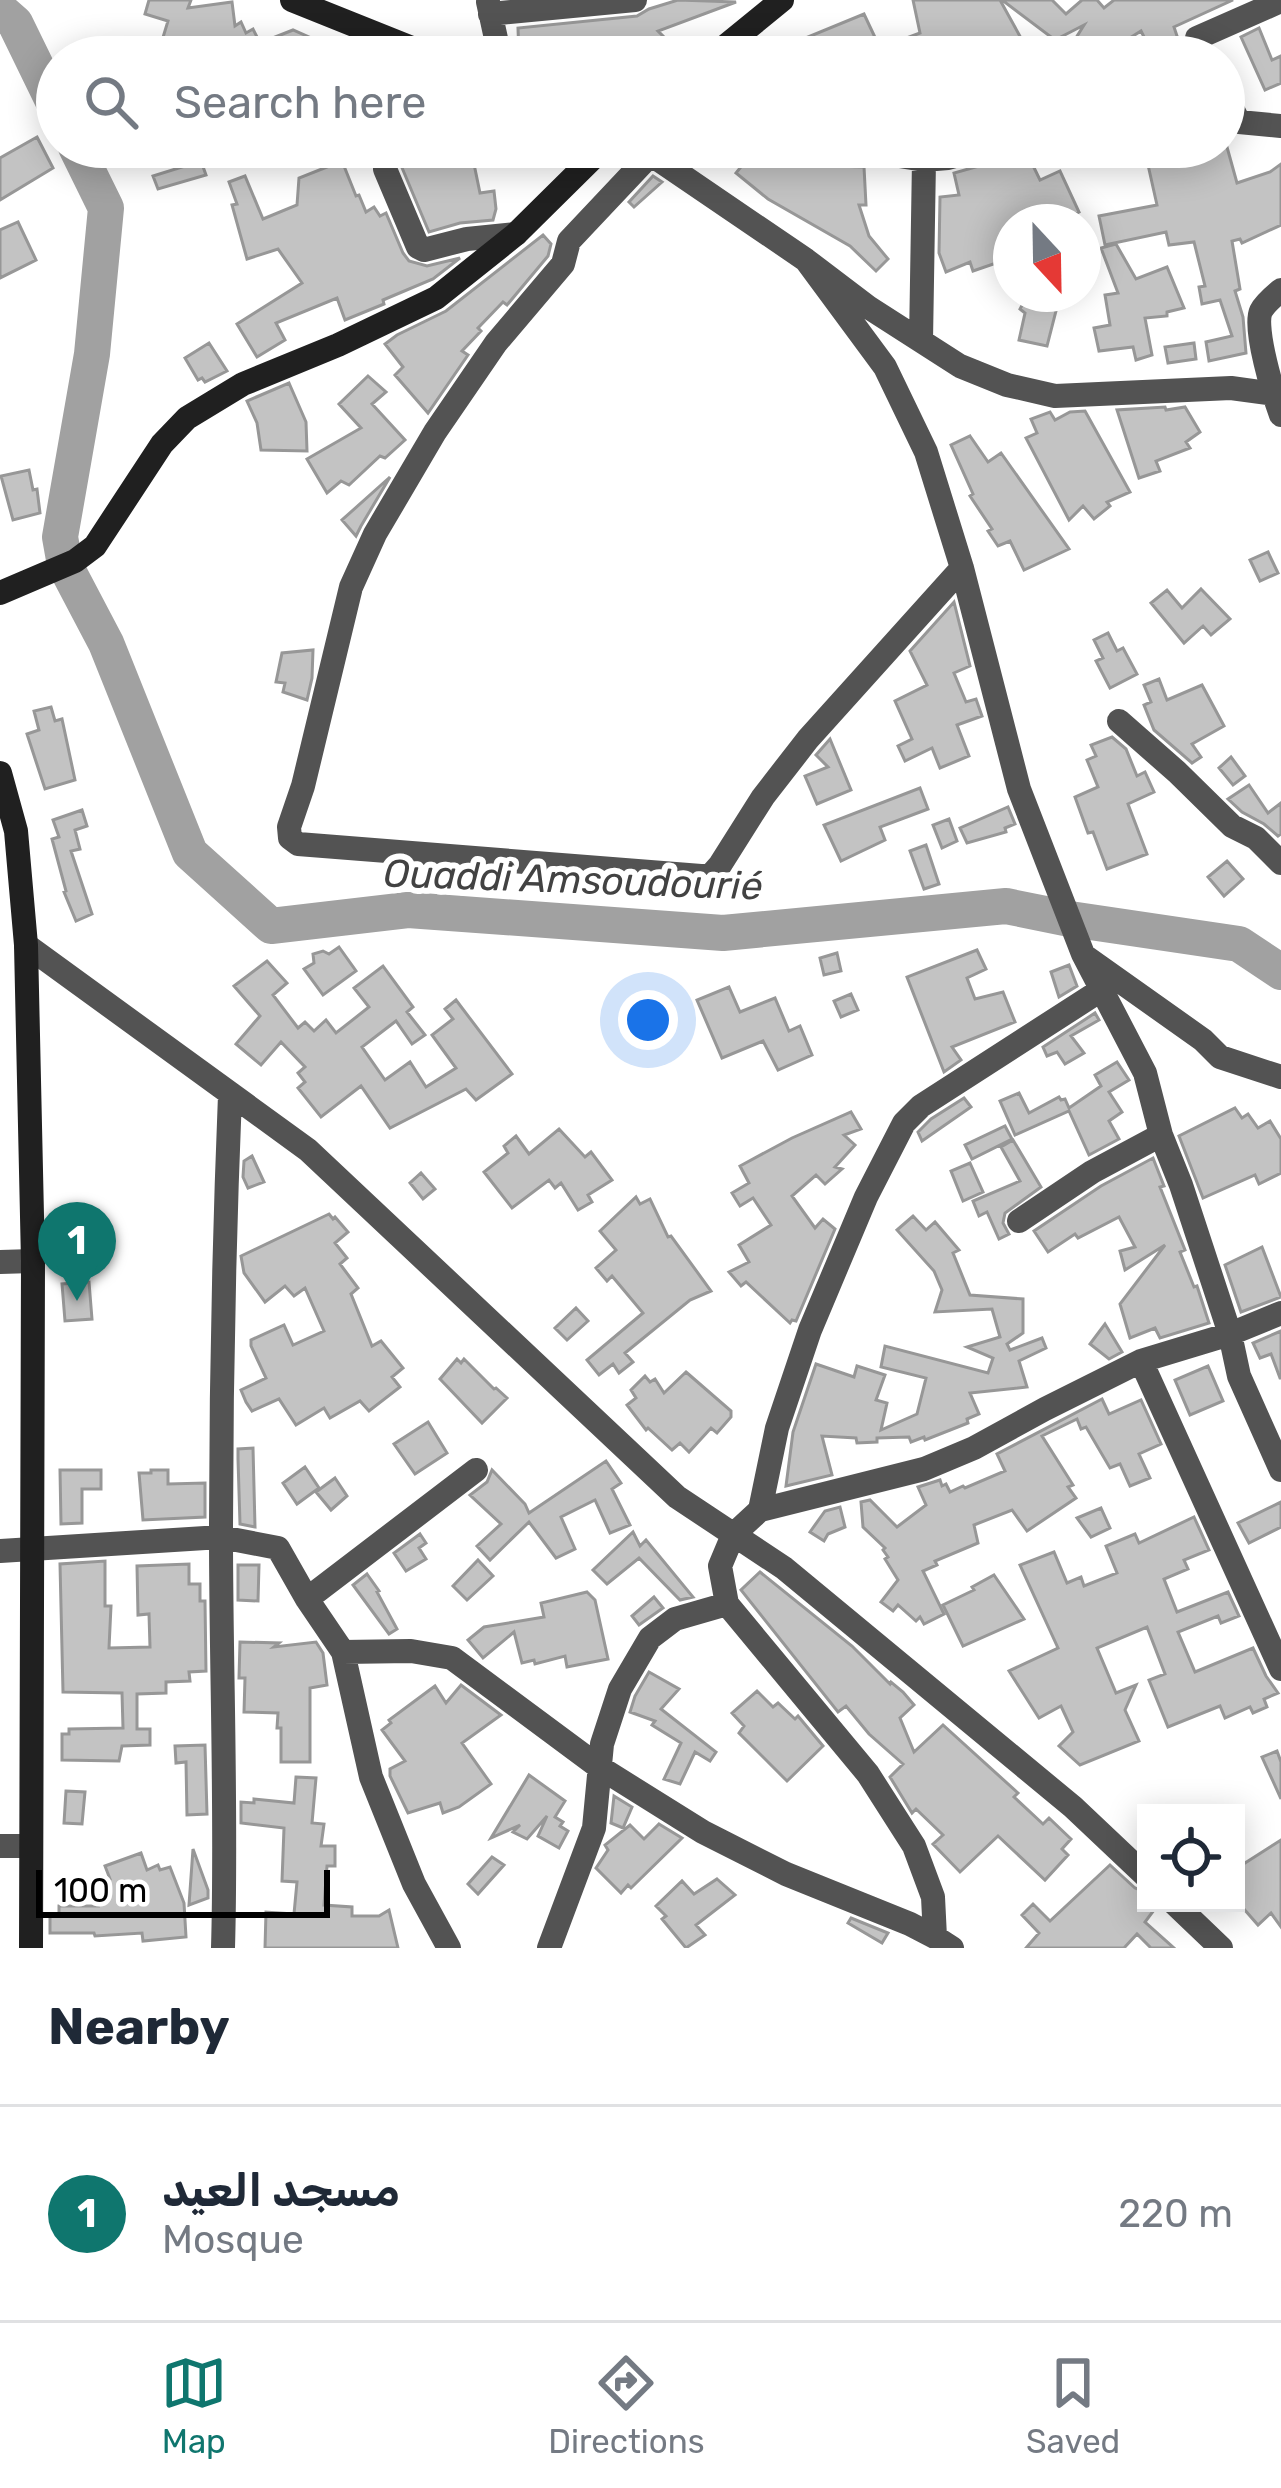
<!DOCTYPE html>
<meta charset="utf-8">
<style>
:root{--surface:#fff;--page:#f2f2f3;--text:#1f2937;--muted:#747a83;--line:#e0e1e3;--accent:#0f766e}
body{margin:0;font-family:Rubik,Cairo,sans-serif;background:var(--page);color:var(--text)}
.controls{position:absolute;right:36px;bottom:36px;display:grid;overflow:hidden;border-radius:0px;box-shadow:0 6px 30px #0003}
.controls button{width:108px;height:108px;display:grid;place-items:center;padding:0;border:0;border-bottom:3px solid var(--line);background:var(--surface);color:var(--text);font:60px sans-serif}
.compass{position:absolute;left:993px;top:204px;width:108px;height:108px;border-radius:50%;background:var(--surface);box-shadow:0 6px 30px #0003;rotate:158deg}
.scale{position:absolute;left:36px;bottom:30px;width:294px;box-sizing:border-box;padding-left:12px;border:6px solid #000;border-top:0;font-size:33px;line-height:42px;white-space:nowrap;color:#000;-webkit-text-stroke:9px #fff;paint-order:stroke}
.you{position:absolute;left:648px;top:1020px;width:42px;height:42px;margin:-30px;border:9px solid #fff;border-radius:50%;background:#1a73e8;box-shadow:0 0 0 18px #1a73e833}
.badge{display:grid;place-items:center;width:78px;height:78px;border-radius:50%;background:var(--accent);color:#fff;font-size:39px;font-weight:700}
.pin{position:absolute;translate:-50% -99px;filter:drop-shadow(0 3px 6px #0008)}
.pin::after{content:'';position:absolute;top:63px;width:42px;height:36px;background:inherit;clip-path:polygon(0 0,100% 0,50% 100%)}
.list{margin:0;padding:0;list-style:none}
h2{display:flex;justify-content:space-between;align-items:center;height:156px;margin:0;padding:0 48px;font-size:51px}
h2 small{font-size:39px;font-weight:400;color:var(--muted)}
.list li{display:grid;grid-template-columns:78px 1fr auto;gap:36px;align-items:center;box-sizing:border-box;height:216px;padding:0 48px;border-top:3px solid var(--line)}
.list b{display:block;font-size:45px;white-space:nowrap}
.list p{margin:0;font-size:39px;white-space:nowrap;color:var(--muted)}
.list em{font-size:39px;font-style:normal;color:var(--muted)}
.icon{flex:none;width:66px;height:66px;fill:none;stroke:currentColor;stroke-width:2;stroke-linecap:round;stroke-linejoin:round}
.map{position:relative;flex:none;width:1281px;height:1948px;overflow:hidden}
.search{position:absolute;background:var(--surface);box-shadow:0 6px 30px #0003;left:36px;right:36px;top:36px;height:132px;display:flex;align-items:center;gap:30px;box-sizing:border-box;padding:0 42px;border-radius:66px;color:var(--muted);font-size:45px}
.sheet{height:372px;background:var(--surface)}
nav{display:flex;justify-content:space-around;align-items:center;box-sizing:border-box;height:168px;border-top:3px solid var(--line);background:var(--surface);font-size:33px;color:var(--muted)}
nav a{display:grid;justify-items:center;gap:6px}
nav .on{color:var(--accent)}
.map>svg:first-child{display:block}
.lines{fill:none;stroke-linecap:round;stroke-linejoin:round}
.river{stroke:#a1a1a1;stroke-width:36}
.building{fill:#c3c3c3;stroke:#979797;stroke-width:3}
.street{stroke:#535353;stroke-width:24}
.secondary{stroke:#202020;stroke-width:24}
.labels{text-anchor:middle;stroke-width:12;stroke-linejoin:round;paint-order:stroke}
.water-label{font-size:39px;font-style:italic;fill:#424242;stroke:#fff}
</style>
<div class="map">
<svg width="1281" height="1948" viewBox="0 0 1281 1948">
<rect width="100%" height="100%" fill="#fff"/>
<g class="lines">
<!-- river -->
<path class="river" d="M0 10 15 23 57 109
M76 147 106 208 92 354 60 537 65 565 106 643 190 853 271 926 408 910 723 933 1006 906 1070 919 1239 944 1281 972"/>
</g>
<!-- building -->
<path class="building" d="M149 0H191L188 8 232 2 235 26 241 22 246 33 253 29 260 43 293 30 354 57H317L290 49 293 57H132L161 44 168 21 145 14Z
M678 0 736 2 658 31 676 49 668 57H519L518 28 637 16 649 9Z
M913 0H1000L1022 40 990 57H860L862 54 859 48 846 57H759L864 14 880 48 920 33Z
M1002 0H1052L1066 14 1082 0H1097L1104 8 1114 0H1233L1174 27 1183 54 1178 57H1154L1141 31 1122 43 1119 39 1096 57H1064L1084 25 1055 40Z
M1259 28 1272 60 1281 56V83L1265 90 1241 37Z
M37 137 53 168 0 200V158Z
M385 147H424L427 159 432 156 433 159 464 155 463 147H526L527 158 474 164 480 193 494 191 496 209 493 220 460 223 429 232 400 163 394 155 387 153Z
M1004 147H1024L1040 180 1060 171 1079 212 1058 222H1011V258L973 271 970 262 946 272 939 253 940 197 959 195 954 173 993 162 1000 158Z
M1144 147H1227L1237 183 1270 172 1281 164V225L1242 243 1240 239 1232 241 1240 289 1235 291 1243 317 1246 353 1209 361 1206 342 1232 336 1220 300 1202 304 1199 287 1205 286 1194 242 1169 245 1166 232 1105 245 1099 216 1157 205Z
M201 161 206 175 158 189 153 176Z
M342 161 356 196 359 195 366 212 374 207 380 216 386 213 403 253 409 261 427 266 460 258 433 279 383 300 384 304 345 320 337 298 276 323 285 340 257 357 237 324 302 283 278 249 247 259 232 205 237 204 229 182 245 176 263 219 297 205 299 178Z
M744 163 864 167 866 205H859L869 236 888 259 876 271 850 246 768 199 736 173Z
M653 176 662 182 634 207 629 202Z
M18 222 36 260 0 278V230Z
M543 235 551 244 548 256 507 305 503 302 478 328 481 331 462 351 468 355 428 413 395 375 403 367 385 344 397 335 446 311Z
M1116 244 1136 279 1167 267 1184 308 1167 312V316L1145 318 1152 355 1136 360 1133 347 1099 351 1094 328 1110 325 1105 295 1118 293 1101 248Z
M1028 294H1056L1054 302 1058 303 1047 346 1019 340 1025 313 1020 309Z
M209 343 227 371 205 382 202 378 198 380 185 358Z
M1194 343 1196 359 1168 363 1165 347Z
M368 376 386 392 372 404 405 440 385 458 380 456 349 485 341 481 327 493 307 459 361 428 339 404Z
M289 383 306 422 307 451 261 450 257 423 247 401Z
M1165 407 1166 410 1185 407 1200 432 1186 442 1190 448 1156 461 1160 471 1139 478 1117 410Z
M1085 411 1130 492 1107 502 1110 506 1094 519 1083 506 1069 520 1026 438 1037 433 1031 419 1050 412 1055 420 1070 412Z
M970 436 988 462 1001 453 1069 549 1024 570 1010 541 998 546 988 531 992 529 970 496 973 494 951 445Z
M29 470 33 490 37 489 40 513 13 520 1 476Z
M390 477 361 526 356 536 342 520Z
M1268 552 1278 573 1260 581 1250 560Z
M1201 589 1230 619 1211 635 1203 626 1184 643 1151 603 1167 590 1182 608Z
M954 602 970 666 954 673 966 702 976 699 982 716 957 725 969 756 940 768 932 748 905 761 898 746 912 739 895 701 927 685 910 651Z
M1108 633 1117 651 1123 648 1137 674 1110 688 1096 661 1103 658 1094 640Z
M313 650 312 678 307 700 283 692 285 683 276 682 282 653Z
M1159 679 1167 700 1202 685 1224 726 1192 744 1201 757 1192 763 1154 730 1144 705 1151 702 1144 685Z
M51 707 55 721 62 719 75 780 45 789 27 734 39 730 34 711Z
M1112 737 1126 749 1137 776 1145 772 1154 792 1128 804 1147 854 1107 869 1093 832 1088 833 1075 797 1098 787 1087 760 1096 756 1091 745Z
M830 739 851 790 817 804 805 776 828 767 816 755Z
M1231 757 1245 776 1233 785 1219 768Z
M1249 785 1268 813 1281 803V834L1278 836 1264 824 1242 812 1228 799Z
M920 788 928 809 880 827 885 840 841 861 824 825Z
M1008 807 1015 824 1005 828 1006 832 967 843 960 828Z
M82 810 87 826 75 830 80 849 71 851 92 914 76 921 64 892 66 891 52 839 59 837 53 820Z
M949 819 957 841 942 848 933 825Z
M926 845 939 884 924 889 910 851Z
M1227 861 1243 879 1224 896 1208 877Z
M339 947 356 971 323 995 304 969 314 963 313 954 323 951 329 954Z
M977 950 986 969 967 978 975 999 1003 992 1015 1022 952 1047 961 1060 944 1072 907 977Z
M837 953 841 971 824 975 820 958Z
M267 961 287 983 273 995 298 1028 305 1022 314 1031 326 1020 336 1033 369 1007 354 988 383 966 413 1007 407 1012 425 1035 412 1044 396 1021 362 1047 385 1080 410 1062 426 1087 456 1068 432 1035 453 1019 445 1009 456 1000 512 1074 476 1100 466 1089 390 1128 361 1086 321 1117 298 1088 305 1082 298 1073 305 1067 281 1042 261 1065 236 1044 260 1016 234 986Z
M1069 965 1077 986 1059 997 1051 972Z
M729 987 740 1012 775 998 789 1031 800 1026 812 1055 778 1070 763 1041 722 1058 697 1000Z
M851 994 858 1010 841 1017 834 1001Z
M1095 1013 1099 1020 1071 1036 1084 1053 1065 1064 1057 1052 1047 1056 1043 1047Z
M1117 1062 1129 1080 1109 1092 1122 1112 1109 1121 1119 1139 1089 1155 1069 1111 1015 1135 1000 1101 1019 1093 1029 1113 1059 1097 1061 1100 1065 1099 1069 1108 1101 1086 1095 1075Z
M964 1098 971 1107 922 1141 918 1132 931 1119Z
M1235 1108 1242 1118 1248 1114 1258 1128 1270 1121 1281 1139V1173L1259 1184 1255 1175 1203 1198 1179 1136Z
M851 1112 861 1129 844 1135 855 1145 835 1167 842 1169 825 1184 816 1175 792 1196 815 1228 823 1219 835 1229 796 1321 792 1320 790 1323 746 1282 741 1286 729 1272 749 1262 739 1245 771 1225 753 1198 740 1206 732 1193 749 1183 740 1166 792 1138Z
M1005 1126 1012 1139 972 1159 965 1145Z
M559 1129 585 1157 591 1152 612 1180 588 1195 592 1202 578 1210 561 1183 555 1188 549 1180 512 1208 484 1172 508 1153 504 1146 516 1136 529 1154Z
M1013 1140 1041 1187 1005 1213 1003 1223 1009 1234 999 1239 987 1212 979 1216 973 1201 1020 1181 1001 1147Z
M252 1156 264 1182 248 1188 243 1177 244 1161Z
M1153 1158 1164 1186 1160 1187 1185 1250 1180 1252 1194 1287 1197 1286 1209 1323 1160 1338 1155 1328 1130 1338 1120 1304 1165 1245 1125 1270 1120 1251 1135 1247 1119 1217 1078 1238 1075 1234 1048 1252 1034 1231 1101 1186Z
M970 1163 983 1192 963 1201 951 1171Z
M421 1173 435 1189 423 1199 410 1183Z
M636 1197 640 1204 650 1199 668 1237 671 1236 711 1291 690 1300 625 1353 633 1362 619 1373 613 1364 599 1375 587 1360 643 1313 612 1276 607 1281 596 1268 616 1250 600 1231Z
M329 1214 333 1219 335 1217 348 1232 335 1243 347 1258 340 1264 358 1288 351 1294 372 1346 381 1341 403 1368 392 1377 400 1387 369 1411 360 1401 330 1418 324 1408 296 1425 279 1399 252 1411 246 1402 241 1390 266 1378 251 1346V1340L284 1325 293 1345 324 1331 305 1288 294 1296 285 1286 265 1302 244 1273 241 1256Z
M913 1216 926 1230 935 1222 959 1250 953 1253 970 1295 1023 1299V1333L1007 1344 1010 1350 1042 1338 1046 1348 1019 1361 1027 1387 970 1393 979 1414 967 1419 968 1423 925 1440 924 1437 911 1442 909 1437 877 1438V1442L857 1443 856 1438 822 1436 832 1475 786 1486 793 1432 816 1364 854 1377 857 1366 885 1375 876 1400 887 1403 881 1430 917 1414 926 1378 881 1367 885 1346 988 1373 993 1358 967 1347 1000 1337 992 1309 935 1312 942 1290 934 1271 897 1230Z
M1262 1247 1281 1297 1241 1312 1225 1265Z
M89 1282 92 1319 65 1321 62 1284Z
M576 1308 588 1321 567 1340 555 1328Z
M1105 1324 1122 1352 1109 1359 1090 1344Z
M1281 1331V1378H1280L1271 1354 1260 1358 1253 1343Z
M457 1359 461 1363 464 1359 494 1389 496 1388 507 1398 482 1423 440 1379Z
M1208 1366 1223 1401 1190 1415 1175 1380Z
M686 1372 731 1411V1417L717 1433 711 1428 689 1452 680 1443 672 1450 648 1428 646 1430 627 1405 636 1398 631 1390 645 1376 650 1382 655 1379 664 1393Z
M1102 1399 1109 1414 1141 1400 1161 1444 1139 1454 1150 1478 1130 1486 1120 1464 1110 1468 1086 1427 1081 1429 1077 1419 1042 1436 1073 1485 1068 1487 1076 1498 1027 1531 1012 1510 974 1525 978 1543 935 1561 937 1565 923 1571 944 1614 924 1624 920 1617 916 1621 898 1605 893 1611 881 1602 898 1580 885 1559 888 1557 883 1550 885 1548 863 1527 861 1502 870 1500 897 1527 926 1505 918 1487 940 1480 942 1486 946 1484 950 1492 963 1486 965 1488 1005 1471 997 1454Z
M428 1422 447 1453 415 1474 394 1444Z
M253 1448 255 1527 240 1524 238 1459V1449Z
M606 1461 621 1483 612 1489 630 1525 610 1533 595 1500 561 1517 575 1549 556 1558 529 1522 490 1560 477 1546 501 1524 470 1495 487 1482 492 1470 525 1504 529 1513Z
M305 1467 319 1488 297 1504 283 1483Z
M60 1470H101V1489H82V1523L61 1524Z
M151 1470H168V1484L205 1483V1517L143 1520 139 1473H151Z
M335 1478 347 1496 331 1510 316 1492Z
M1281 1502V1527L1249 1543 1238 1523Z
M840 1507 845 1527 828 1534 824 1541 810 1532 825 1511Z
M1101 1508 1110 1528 1091 1537 1077 1518Z
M1194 1517 1209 1550 1184 1560 1188 1569 1164 1579 1177 1612 1228 1592 1239 1616 1221 1623 1218 1616 1178 1632 1195 1672 1253 1648 1266 1676 1278 1693 1264 1699 1267 1707 1253 1713 1250 1707 1225 1718 1220 1706 1168 1727 1149 1680 1165 1674 1147 1627 1097 1648 1116 1693 1136 1685 1125 1710 1139 1741 1080 1765 1059 1746 1073 1732 1061 1706 1039 1718 1009 1671 1058 1648 1020 1565 1054 1552 1067 1583 1081 1577 1084 1586 1117 1573 1106 1546 1135 1534 1139 1543Z
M633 1532 640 1546 646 1540 693 1597 680 1600 639 1558 607 1584 593 1570Z
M420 1534 426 1543 419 1548 426 1559 406 1571 394 1553Z
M478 1560 493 1576 467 1600 453 1586Z
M105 1561V1606H111L109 1648 150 1647 149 1614 138 1615 137 1566 189 1564V1584H200V1601H205L206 1671 189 1672 190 1681 166 1682V1693L137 1694V1729H150V1745L122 1746 119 1761 62 1760V1734H69V1729L123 1728 122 1693 63 1692 60 1564Z
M238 1565H259L258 1601 238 1600Z
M760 1572 852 1646 890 1684 891 1682 903 1692 914 1705 900 1718 914 1752 943 1725 1018 1793 1014 1797 1043 1824 1049 1818 1071 1839 1062 1849 1068 1855 1045 1880 998 1836 960 1872 933 1844 943 1835 916 1809 912 1813 890 1777 903 1764 869 1734 846 1706 838 1712 741 1590Z
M367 1574 379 1591 377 1592 397 1629 389 1634 353 1585Z
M994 1575 1024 1619 963 1646 943 1605 974 1590 972 1587Z
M587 1592 595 1600 608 1659 567 1667 565 1656 535 1664 534 1660 522 1663 514 1632 483 1658 468 1640 484 1627 544 1617 541 1603Z
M654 1597 663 1608 639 1625 632 1616Z
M240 1642 279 1643 274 1647 316 1642 323 1653 327 1685 310 1688V1762H281V1728H277L278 1713 244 1712 245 1678H239Z
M649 1672 679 1689 661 1709 716 1752 710 1761 695 1752 680 1784 664 1779 681 1743 652 1725 655 1721 630 1712 635 1696Z
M461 1685 501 1715 462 1743 491 1784 459 1807 443 1813 440 1803 408 1813 390 1776V1769L405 1761 382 1730 391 1723 389 1720 435 1686 446 1703Z
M757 1691 773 1707 778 1703 795 1719 798 1716 823 1746 787 1781 739 1733 744 1726 732 1713Z
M205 1745 207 1814 187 1815 186 1762 176 1763 175 1746Z
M1277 1751 1281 1762V1799L1262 1757Z
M529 1775 565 1801 555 1817 563 1822 560 1826 568 1831 559 1848 538 1836 547 1816 527 1839 513 1832 520 1825 491 1838Z
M296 1777 316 1778 312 1823 324 1824 321 1846H335V1866H327L324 1905 352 1907V1916H379L389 1910 398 1948H265L266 1912 294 1914 297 1882 282 1881 284 1828 241 1823V1802L254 1803V1799L294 1803Z
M66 1791 85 1792 82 1824 64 1823Z
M614 1796 632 1807 623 1828 611 1823Z
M659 1824 682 1838 631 1888 628 1885 621 1893 596 1868 608 1850 605 1845 630 1825 644 1839Z
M1281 1840V1927L1271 1913 1258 1925 1236 1900V1852L1245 1863Z
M193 1849 208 1890V1898L189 1905Z
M141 1853 147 1870 158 1865 160 1870 170 1867 184 1903 186 1937 143 1941 142 1933 95 1936 94 1933H50V1916H59V1906H98L95 1898 106 1894 101 1882 110 1879 105 1866Z
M492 1857 504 1865 478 1894 468 1884Z
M1110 1865 1135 1888 1146 1892V1903L1157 1906 1145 1922 1174 1948H1151L1137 1934 1124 1948H1026L1039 1933 1022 1915 1033 1904 1050 1921Z
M717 1879 735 1895 696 1925 705 1935 686 1948 662 1919 666 1916 656 1906 682 1881 694 1894Z
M851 1918 888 1933 882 1943 848 1923Z"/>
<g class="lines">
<!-- street -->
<path class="street" d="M488 2 500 57
M490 14 635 0
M1204 57 1196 44 1197 38 1281 1
M1224 92 1239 122 1281 126
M640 147 806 260 868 307 960 366 1007 385 1055 396 1231 388 1281 395
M745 147 868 151 924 160 948 158 988 147
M651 154 569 241 563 264 496 343 435 432 375 534 351 587 303 786 289 827 290 838 298 844 701 876 712 874 720 865 763 797 808 739 962 568
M385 169 418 247 424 250 467 239 516 234
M806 260 885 367 926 452 962 568 1019 789 1083 954 1145 1073 1161 1135 1181 1185 1230 1334 1239 1376 1281 1470
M1281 290C1274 296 1265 303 1261 311 1253 328 1274 396 1281 415
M921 341 924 160
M1119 721 1177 772 1232 826 1256 838 1281 863
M26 945 308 1150 677 1497 784 1568 1073 1807 1146 1876
M1086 957 1203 1040 1220 1057 1281 1077
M1019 1221 1092 1172 1161 1135
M0 1262 33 1261
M1141 1361 1281 1669
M760 1510 777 1428 810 1330 866 1197 904 1123 921 1106 1101 990
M0 1551 221 1537 278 1548 307 1599 343 1652 411 1651 452 1658 599 1767 703 1832 786 1874 910 1924 935 1937
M307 1599 476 1470
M343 1652 371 1777 414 1884 449 1948
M0 1846H30
M1174 1903 1221 1948
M223 1948C227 1810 221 1673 221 1535 221 1388 224 1242 230 1095
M549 1948 594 1828 602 1744 620 1689 650 1638 675 1619 727 1604
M952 1948 935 1937 933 1897 914 1846 868 1774 727 1604 720 1566 733 1535 760 1510 924 1469 974 1448 1045 1409 1141 1361 1230 1334 1281 1313"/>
<!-- secondary -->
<path class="secondary" d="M292 0 434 57
M712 57 782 0
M0 593 75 561 95 546 162 444 187 418 243 384 338 345 436 298 516 234 604 147
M0 773 16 831 26 945 33 1261 31 1948"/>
</g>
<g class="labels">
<!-- water labels -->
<g class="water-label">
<text transform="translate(573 879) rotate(2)" y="14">Ouaddi Amsoudourié</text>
</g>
</g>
</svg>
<div class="controls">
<button><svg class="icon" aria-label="locate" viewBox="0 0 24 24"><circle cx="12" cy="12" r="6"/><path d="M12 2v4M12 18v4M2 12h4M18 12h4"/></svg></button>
</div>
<svg class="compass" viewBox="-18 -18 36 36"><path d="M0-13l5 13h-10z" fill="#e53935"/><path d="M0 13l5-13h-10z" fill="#747a83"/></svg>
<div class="scale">100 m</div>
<div class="you"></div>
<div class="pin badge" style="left:77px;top:1301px">1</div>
<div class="search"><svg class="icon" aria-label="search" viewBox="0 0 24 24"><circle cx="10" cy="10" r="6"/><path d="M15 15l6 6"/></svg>Search here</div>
</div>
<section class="sheet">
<h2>Nearby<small></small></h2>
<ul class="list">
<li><span class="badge">1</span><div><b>مسجد العيد</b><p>Mosque</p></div><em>220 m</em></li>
</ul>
</section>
<nav>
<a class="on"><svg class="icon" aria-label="map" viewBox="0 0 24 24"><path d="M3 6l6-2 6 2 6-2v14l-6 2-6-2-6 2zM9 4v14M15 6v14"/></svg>Map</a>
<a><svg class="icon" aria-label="directions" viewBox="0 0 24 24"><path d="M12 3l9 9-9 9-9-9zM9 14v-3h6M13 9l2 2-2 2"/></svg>Directions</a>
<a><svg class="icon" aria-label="saved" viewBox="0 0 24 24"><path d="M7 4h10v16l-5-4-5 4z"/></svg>Saved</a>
</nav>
